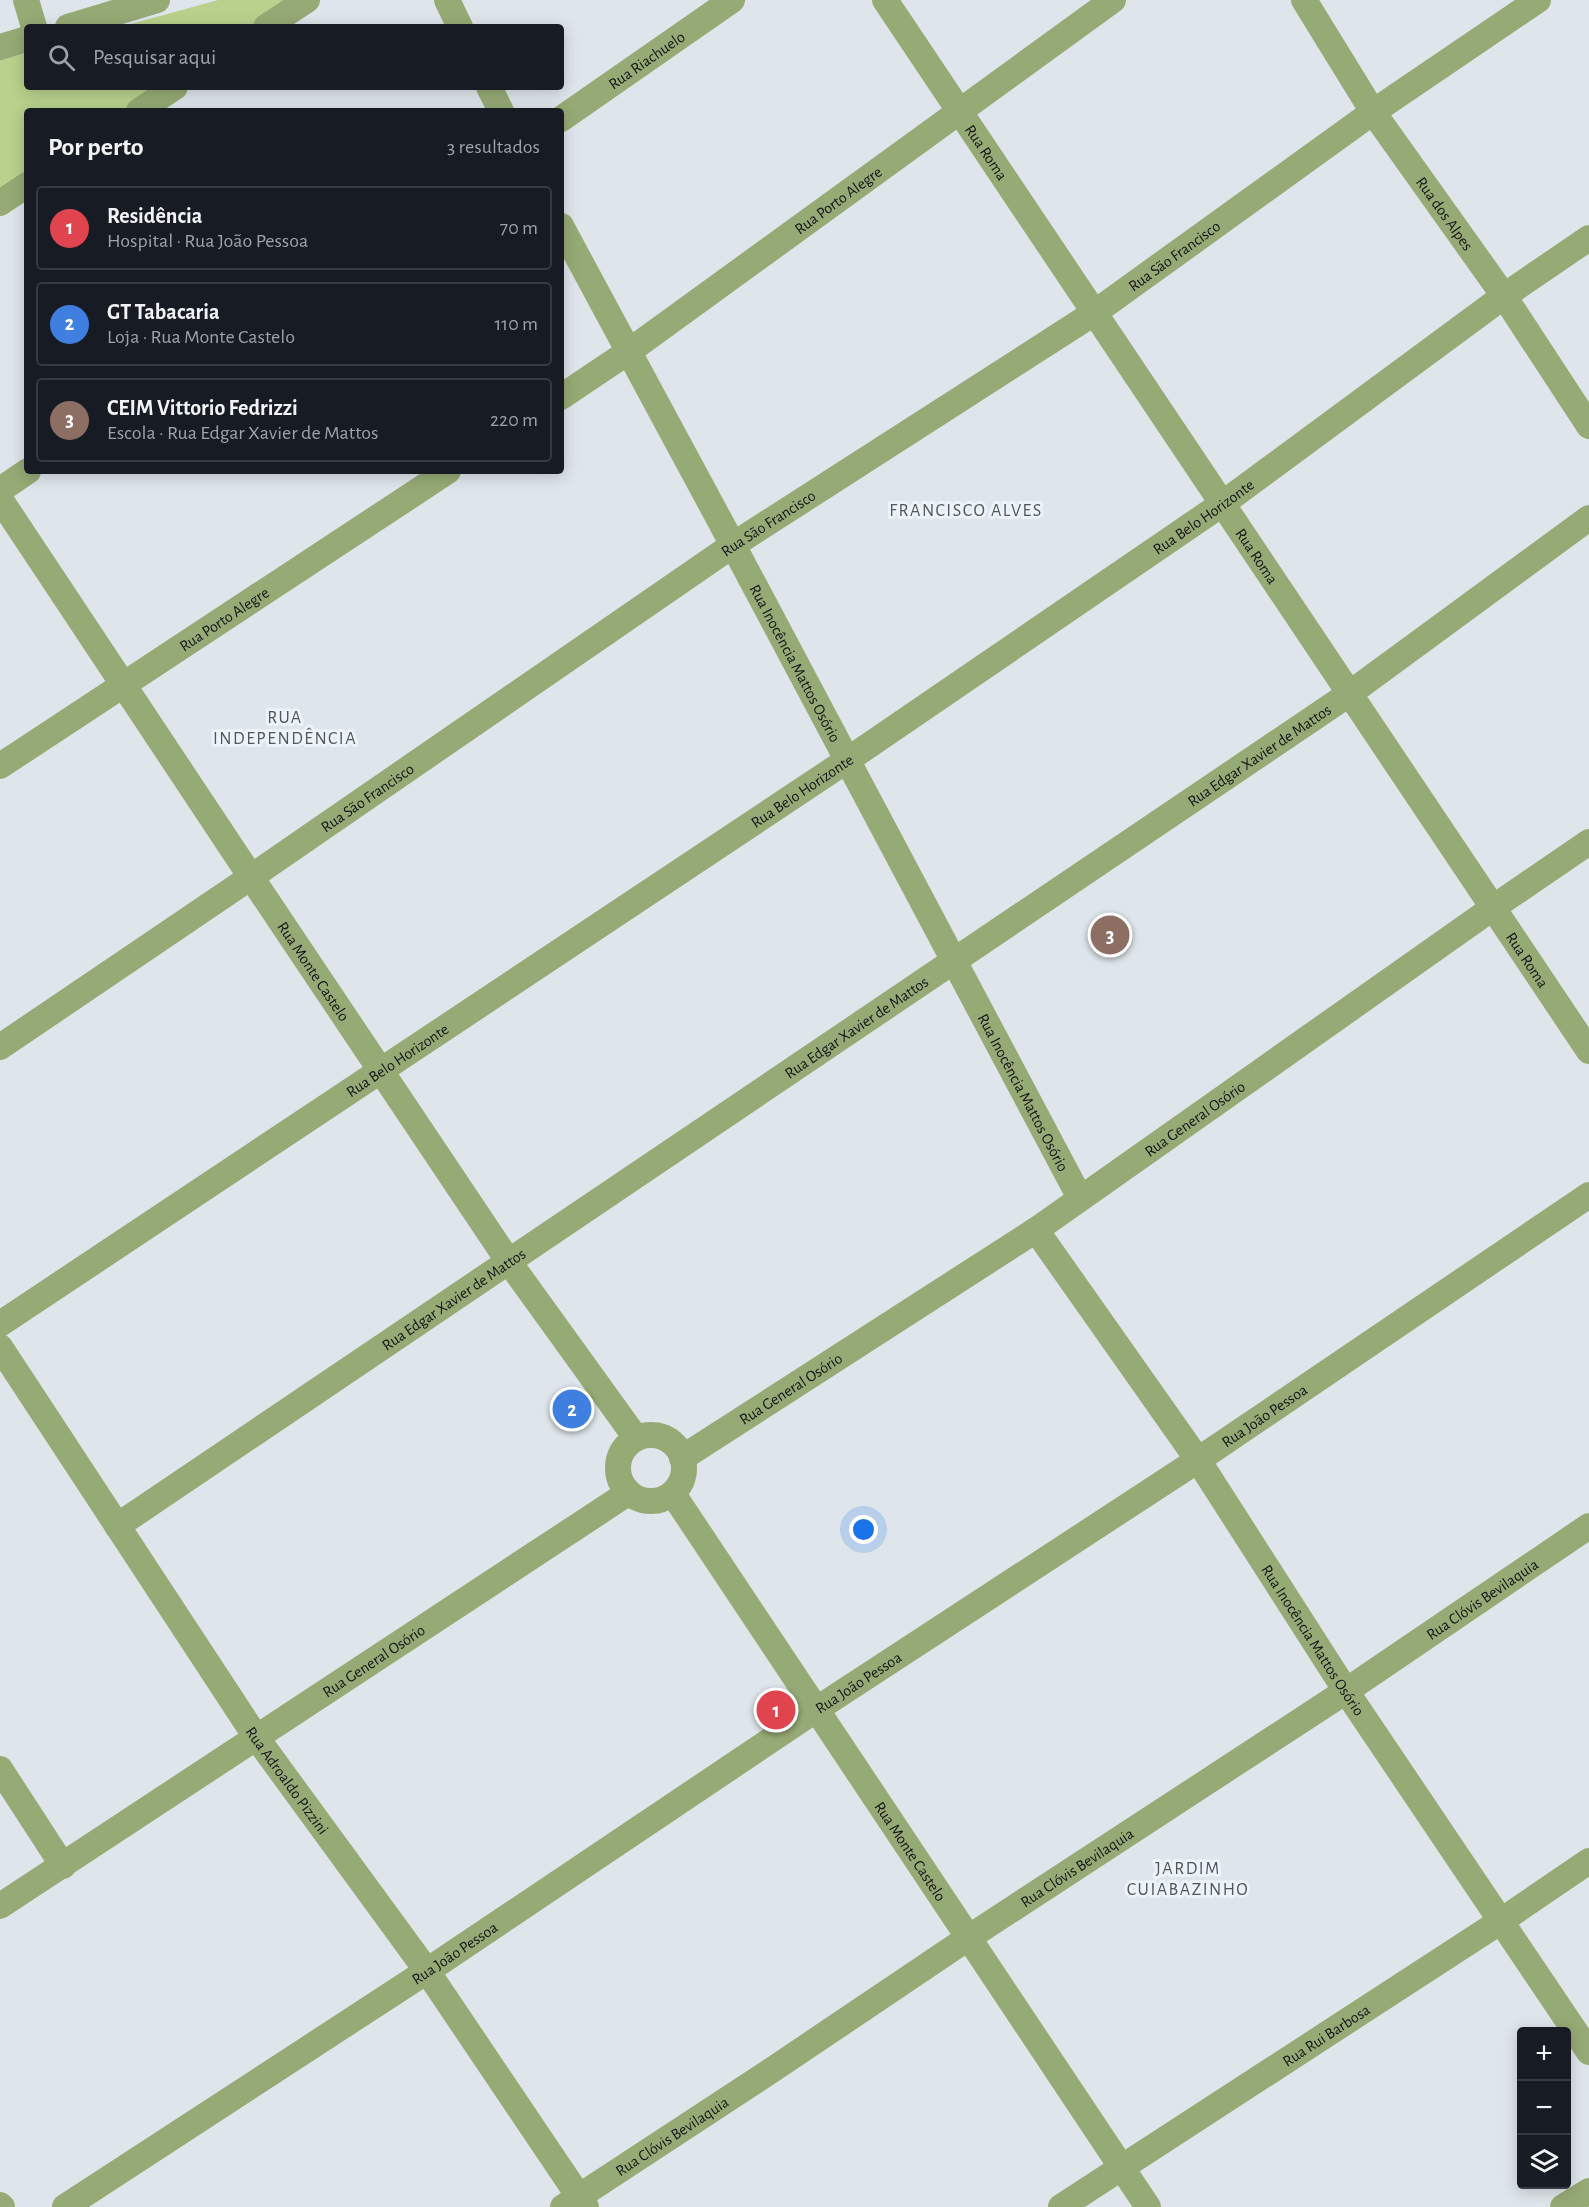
<!DOCTYPE html>
<html lang="pt">
<meta charset="utf-8">
<style>
:root{--surface:#171b24;--page:#20242c;--text:#f1f3f6;--muted:#9ea1a6;--line:#363941;--accent:#d93025}
body{margin:0;font-family:"Alegreya Sans",sans-serif;background:var(--page);color:var(--text)}
.controls{position:absolute;right:18px;bottom:18px;display:grid;overflow:hidden;border-radius:6px;box-shadow:0 3px 15px #0003}
.controls button{width:54px;height:54px;display:grid;place-items:center;padding:0;border:0;border-bottom:2px solid var(--line);background:var(--surface);color:var(--text);font:30px sans-serif}
.you{position:absolute;left:864px;top:1530px;width:21px;height:21px;margin:-15px;border:4px solid #fff;border-radius:50%;background:#1a73e8;box-shadow:0 0 0 9px #1a73e833}
.badge{display:grid;place-items:center;width:39px;height:39px;border-radius:50%;background:var(--accent);color:#fff;font-size:20px;font-weight:700}
.pin{position:absolute;translate:-50% -50%;border:3px solid #fff;box-shadow:0 2px 6px #0006}
.list{margin:0;padding:0;list-style:none}
h2{display:flex;justify-content:space-between;align-items:center;height:78px;margin:0;padding:0 24px;font-size:26px}
h2 small{font-size:20px;font-weight:400;color:var(--muted)}
.list li{display:grid;grid-template-columns:39px 1fr auto;gap:18px;align-items:center;box-sizing:border-box;height:84px;margin:0 12px 12px;padding:0 12px;border:2px solid var(--line);border-radius:6px}
.list b{display:block;font-size:22px;white-space:nowrap}
.list p{margin:0;font-size:20px;white-space:nowrap;color:var(--muted)}
.list em{font-size:20px;font-style:normal;color:var(--muted)}
.icon{flex:none;width:33px;height:33px;fill:none;stroke:currentColor;stroke-width:2;stroke-linecap:round;stroke-linejoin:round}
.map{position:relative;flex:none;width:1589px;height:2207px;overflow:hidden}
.search{position:absolute;background:var(--surface);box-shadow:0 3px 15px #0003;left:24px;top:24px;width:540px;height:66px;display:flex;align-items:center;gap:15px;box-sizing:border-box;padding:0 21px;border-radius:6px;color:var(--muted);font-size:22px}
.panel{position:absolute;background:var(--surface);box-shadow:0 3px 15px #0003;left:24px;top:108px;width:540px;height:366px;border-radius:6px}
.map>svg:first-child{display:block}
.green{fill:#b9d18c}
.lines{fill:none;stroke-linecap:round;stroke-linejoin:round}
.minor{stroke:#96aa75;stroke-width:26}
.labels{text-anchor:middle;stroke-width:6;stroke-linejoin:round;paint-order:stroke}
.street-label{font-size:16px;fill:#131517;stroke:#ecf3f9}
.neighbourhood-label{font-size:18px;letter-spacing:1.5px;fill:#51575b;stroke:#ecf3f9}
</style>
<div class="map">
<svg width="1589" height="2207" viewBox="0 0 1589 2207">
<rect width="100%" height="100%" fill="#dfe6eb"/>
<!-- green -->
<path class="green" d="M218 0H292L251 27H120Z
M27 53V87H159L122 111H27V173L0 191V60Z"/>
<g class="lines">
<!-- minor -->
<g class="minor">
<path d="M26 0 34 27"/>
<path d="M447 0 460 27"/>
<path id="s1" d="M885 0 1589 1051"/>
<path id="s2" d="M1304 0 1373 112 1504 296 1589 426"/>
<path d="M68 27 157 0"/>
<path d="M266 27 307 0"/>
<path d="M0 47 27 39"/>
<path d="M489 87 501 111"/>
<path d="M139 111 175 87"/>
<path id="s3" d="M561 119 732 0"/>
<path d="M0 203 27 185"/>
<path id="s4" d="M561 226 733 545 1080 1198"/>
<path id="s5" d="M561 397 628 352 1113 0"/>
<path d="M0 490 28 471"/>
<path id="s6" d="M0 499 251 877 509 1262 636 1438"/>
<path id="s7" d="M0 766 448 471"/>
<path id="s8" d="M0 1047 251 877 733 545 1094 313 1373 112 1538 0"/>
<path id="s9" d="M1036 1230 1198 1460 1346 1691 1589 2052"/>
<path id="s10" d="M0 1324 846 761 1222 504 1504 296 1589 238"/>
<path id="s11" d="M0 1347 256 1737 427 1971 586 2207"/>
<circle cx="651" cy="1468" r="33"/>
<path id="s12" d="M682 1458 1036 1230 1494 907 1589 842"/>
<path id="s13" d="M673 1494 1148 2207"/>
<path id="s14" d="M117 1526 1349 694 1589 518"/>
<path d="M0 1769 63 1866"/>
<path id="s15" d="M0 1906 628 1493"/>
<path d="M0 2205 2 2207"/>
<path id="s16" d="M65 2207 427 1971 817 1709 1198 1460 1589 1195"/>
<path id="s17" d="M563 2207 772 2070 968 1938 1346 1691 1589 1526"/>
<path id="s18" d="M1061 2207 1501 1921 1589 1861"/>
<path d="M1563 2207 1589 2191"/>
</g>
</g>
<g class="labels">
<!-- street labels -->
<g class="street-label">
<text dy="6" stroke="none"><textPath href="#s3" startOffset="104">Rua Riachuelo</textPath></text>
<text dy="6" stroke="none"><textPath href="#s1" startOffset="183">Rua Roma</textPath></text>
<text dy="6" stroke="none"><textPath href="#s5" startOffset="340">Rua Porto Alegre</textPath></text>
<text dy="6" stroke="none"><textPath href="#s2" startOffset="256">Rua dos Alpes</textPath></text>
<text dy="6" stroke="none"><textPath href="#s8" startOffset="1416">Rua São Francisco</textPath></text>
<text dy="6" stroke="none"><textPath href="#s10" startOffset="1449">Rua Belo Horizonte</textPath></text>
<text dy="6" stroke="none"><textPath href="#s8" startOffset="930">Rua São Francisco</textPath></text>
<text dy="6" stroke="none"><textPath href="#s1" startOffset="669">Rua Roma</textPath></text>
<text dy="6" stroke="none"><textPath href="#s7" startOffset="268">Rua Porto Alegre</textPath></text>
<text dy="6" stroke="none"><textPath href="#s4" startOffset="496">Rua Inocência Mattos Osório</textPath></text>
<text dy="6" stroke="none"><textPath href="#s14" startOffset="1378">Rua Edgar Xavier de Mattos</textPath></text>
<text dy="6" stroke="none"><textPath href="#s10" startOffset="963">Rua Belo Horizonte</textPath></text>
<text dy="6" stroke="none"><textPath href="#s8" startOffset="444">Rua São Francisco</textPath></text>
<text dy="6" stroke="none"><textPath href="#s1" startOffset="1155">Rua Roma</textPath></text>
<text dy="6" stroke="none"><textPath href="#s6" startOffset="567">Rua Monte Castelo</textPath></text>
<text dy="6" stroke="none"><textPath href="#s14" startOffset="892">Rua Edgar Xavier de Mattos</textPath></text>
<text dy="6" stroke="none"><textPath href="#s10" startOffset="477">Rua Belo Horizonte</textPath></text>
<text dy="6" stroke="none"><textPath href="#s4" startOffset="982">Rua Inocência Mattos Osório</textPath></text>
<text dy="6" stroke="none"><textPath href="#s12" startOffset="615">Rua General Osório</textPath></text>
<text dy="6" stroke="none"><textPath href="#s14" startOffset="406">Rua Edgar Xavier de Mattos</textPath></text>
<text dy="6" stroke="none"><textPath href="#s12" startOffset="129">Rua General Osório</textPath></text>
<text dy="6" stroke="none"><textPath href="#s16" startOffset="1437">Rua João Pessoa</textPath></text>
<text dy="6" stroke="none"><textPath href="#s17" startOffset="1102">Rua Clóvis Bevilaquia</textPath></text>
<text dy="6" stroke="none"><textPath href="#s9" startOffset="495">Rua Inocência Mattos Osório</textPath></text>
<text dy="6" stroke="none"><textPath href="#s15" startOffset="447">Rua General Osório</textPath></text>
<text dy="6" stroke="none"><textPath href="#s16" startOffset="951">Rua João Pessoa</textPath></text>
<text dy="6" stroke="none"><textPath href="#s11" startOffset="520">Rua Adroaldo Pizzini</textPath></text>
<text dy="6" stroke="none"><textPath href="#s13" startOffset="429">Rua Monte Castelo</textPath></text>
<text dy="6" stroke="none"><textPath href="#s17" startOffset="616">Rua Clóvis Bevilaquia</textPath></text>
<text dy="6" stroke="none"><textPath href="#s16" startOffset="465">Rua João Pessoa</textPath></text>
<text dy="6" stroke="none"><textPath href="#s18" startOffset="316">Rua Rui Barbosa</textPath></text>
<text dy="6" stroke="none"><textPath href="#s17" startOffset="130">Rua Clóvis Bevilaquia</textPath></text>
</g>
<!-- neighbourhood labels -->
<g class="neighbourhood-label">
<text x="966" y="516">FRANCISCO ALVES</text>
<text x="285" y="723">RUA<tspan x="285" dy="21">INDEPENDÊNCIA</tspan></text>
<text x="1188" y="1874">JARDIM<tspan x="1188" dy="21">CUIABAZINHO</tspan></text>
</g>
</g>
</svg>
<div class="controls">
<button>+</button>
<button>−</button>
<button><svg class="icon" aria-label="layers" viewBox="0 0 24 24"><path d="M12 4l9 5-9 5-9-5zM3 14l9 5 9-5"/></svg></button>
</div>
<div class="you"></div>
<div class="pin badge" style="left:776px;top:1710px;background:#e0444e">1</div>
<div class="pin badge" style="left:572px;top:1409px;background:#3f7fe0">2</div>
<div class="pin badge" style="left:1110px;top:935px;background:#8d6e63">3</div>
<div class="search"><svg class="icon" aria-label="search" viewBox="0 0 24 24"><circle cx="10" cy="10" r="6"/><path d="M15 15l6 6"/></svg>Pesquisar aqui</div>
<section class="panel">
<h2>Por perto<small>3 resultados</small></h2>
<ul class="list">
<li><span class="badge" style="background:#e0444e">1</span><div><b>Residência</b><p>Hospital · Rua João Pessoa</p></div><em>70 m</em></li>
<li><span class="badge" style="background:#3f7fe0">2</span><div><b>GT Tabacaria</b><p>Loja · Rua Monte Castelo</p></div><em>110 m</em></li>
<li><span class="badge" style="background:#8d6e63">3</span><div><b>CEIM Vittorio Fedrizzi</b><p>Escola · Rua Edgar Xavier de Mattos</p></div><em>220 m</em></li>
</ul>
</section>
</div>
